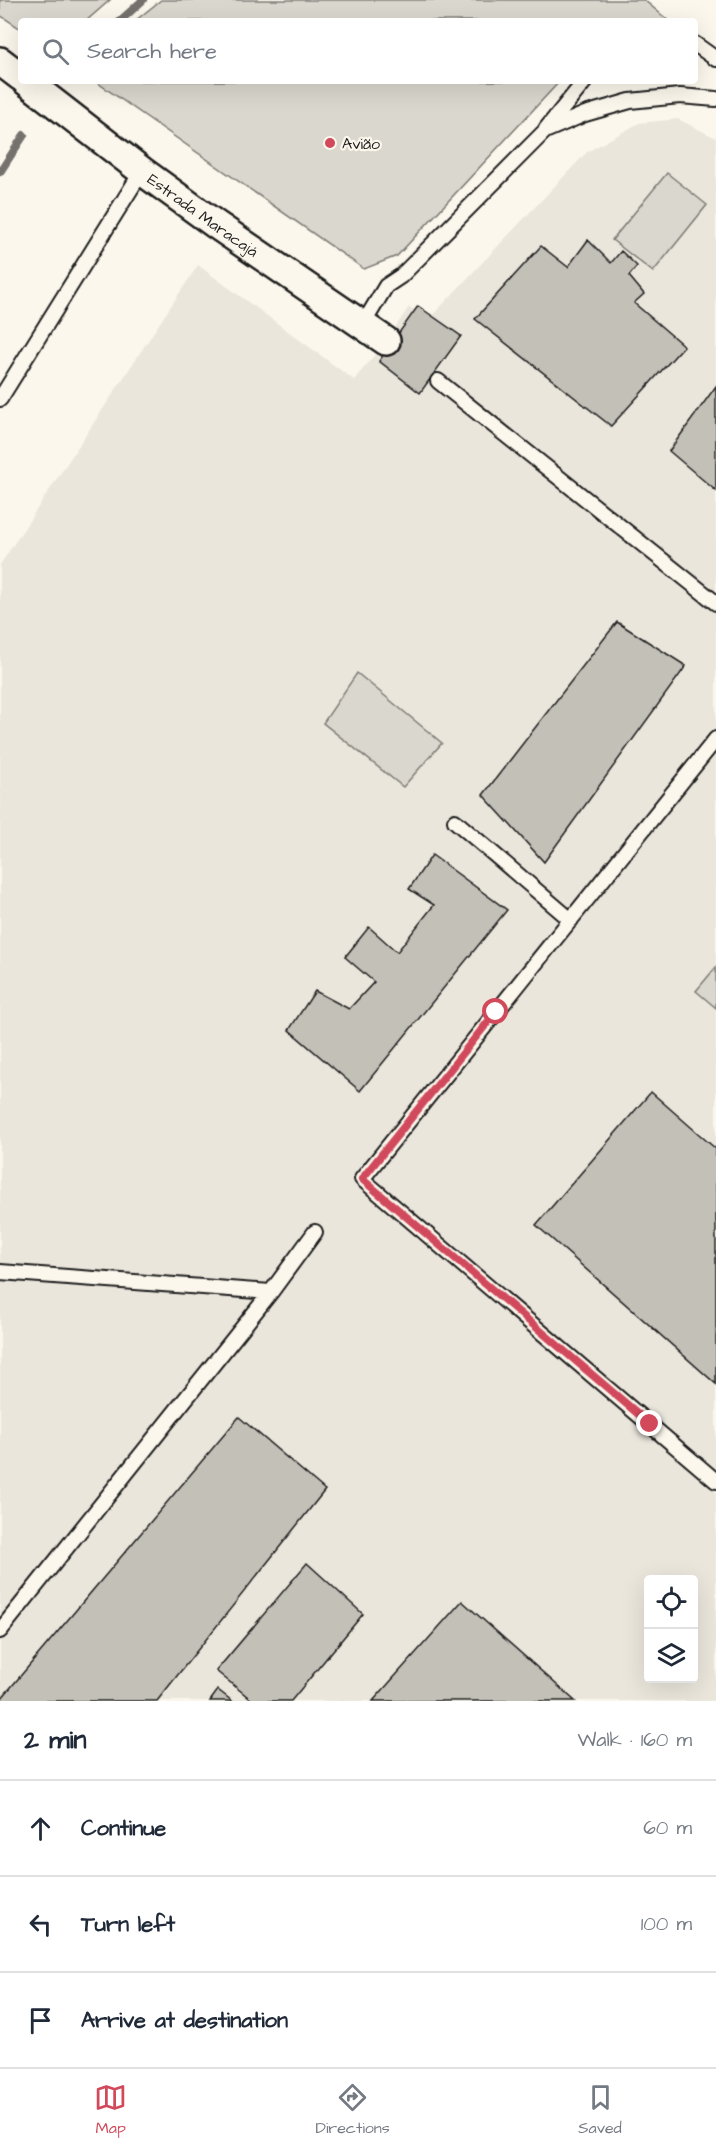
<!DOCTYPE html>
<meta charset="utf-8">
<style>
:root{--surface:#fff;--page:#f6f6f7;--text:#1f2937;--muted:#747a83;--line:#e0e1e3;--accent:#d1495b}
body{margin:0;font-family:"Architects Daughter",sans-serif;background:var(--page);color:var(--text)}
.controls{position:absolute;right:18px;bottom:18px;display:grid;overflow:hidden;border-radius:6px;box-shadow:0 6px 24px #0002}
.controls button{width:54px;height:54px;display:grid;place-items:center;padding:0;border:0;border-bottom:2px solid var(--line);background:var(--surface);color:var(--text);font:30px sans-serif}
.stop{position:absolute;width:18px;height:18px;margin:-14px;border:4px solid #d1495b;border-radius:50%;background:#fff}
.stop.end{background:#d1495b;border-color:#fff;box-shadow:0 2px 6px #0008}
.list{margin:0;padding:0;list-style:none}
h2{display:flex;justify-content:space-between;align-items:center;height:78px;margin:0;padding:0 24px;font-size:26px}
h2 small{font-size:20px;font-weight:400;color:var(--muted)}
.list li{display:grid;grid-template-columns:39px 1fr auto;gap:18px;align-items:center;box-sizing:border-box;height:96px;padding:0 24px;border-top:2px solid var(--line)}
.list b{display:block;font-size:22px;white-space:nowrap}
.list em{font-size:20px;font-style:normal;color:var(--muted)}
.icon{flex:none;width:33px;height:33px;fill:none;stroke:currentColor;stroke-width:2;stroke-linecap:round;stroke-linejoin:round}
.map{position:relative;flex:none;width:716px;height:1701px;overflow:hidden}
.search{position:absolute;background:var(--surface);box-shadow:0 6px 24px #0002;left:18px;right:18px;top:18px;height:66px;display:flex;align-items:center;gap:15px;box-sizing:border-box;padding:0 21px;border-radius:6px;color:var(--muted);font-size:22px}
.sheet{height:366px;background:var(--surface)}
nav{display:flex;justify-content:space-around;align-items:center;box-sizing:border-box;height:84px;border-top:2px solid var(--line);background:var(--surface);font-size:16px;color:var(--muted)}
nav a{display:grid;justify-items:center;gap:3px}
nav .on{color:var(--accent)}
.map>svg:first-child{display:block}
.built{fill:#eae6dc;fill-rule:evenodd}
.green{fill:#dad7ce;stroke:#7b7a75;stroke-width:1.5}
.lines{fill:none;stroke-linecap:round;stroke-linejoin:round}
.stream{stroke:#74726e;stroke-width:8}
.building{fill:#c3c0b8;stroke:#1c1c1c;stroke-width:1.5}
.lane-casing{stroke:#1c1c1c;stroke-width:18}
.street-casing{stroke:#1c1c1c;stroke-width:32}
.lane{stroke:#fbf7ec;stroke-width:14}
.street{stroke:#fbf7ec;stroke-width:27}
.route{stroke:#d1495b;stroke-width:8}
.poi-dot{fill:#d1495b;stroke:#fbf7ec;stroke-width:2}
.labels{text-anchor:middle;stroke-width:4.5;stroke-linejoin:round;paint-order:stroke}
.poi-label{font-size:16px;fill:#1c1c1c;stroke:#fbf7ec;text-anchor:start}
.street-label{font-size:16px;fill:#1c1c1c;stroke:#fbf7ec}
</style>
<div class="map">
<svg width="716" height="1701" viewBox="0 0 716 1701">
<rect width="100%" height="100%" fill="#fbf7ec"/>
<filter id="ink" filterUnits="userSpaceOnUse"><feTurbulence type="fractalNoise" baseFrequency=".0167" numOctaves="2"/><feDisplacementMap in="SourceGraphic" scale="12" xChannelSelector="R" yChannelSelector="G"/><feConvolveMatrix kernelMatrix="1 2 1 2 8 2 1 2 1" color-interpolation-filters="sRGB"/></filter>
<g filter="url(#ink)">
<!-- built -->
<path class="built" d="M678 119 716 138V1701H0V565L198 265 354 380 386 341 409 307 429 319 587 152 639 123ZM648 1580H694V1678H648Z"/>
<!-- green -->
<path class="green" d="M0 0H110L86 21H21V29L0 15Z
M161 0H644L669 21H135Z
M95 81H560L397 256 364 269Z
M667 173 707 205 653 272 612 240Z
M357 673 442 743 403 787 323 723Z
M716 967V1008L696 991Z"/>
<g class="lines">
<!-- stream -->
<path class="stream" d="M120 21 143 0
M0 172 24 135"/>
</g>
<!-- building -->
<path class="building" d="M588 240 611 263 621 251 637 266 629 276 644 294 634 303 684 346 611 426 475 319 541 246 568 267Z
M418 306 461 336 420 393 379 361Z
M716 386V491L669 451Z
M617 622 686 666 544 862 483 795Z
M432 855 507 910 360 1091 289 1030 315 991 349 1009 374 982 345 957 369 927 397 952 434 905 409 889Z
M651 1092 716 1149V1384L536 1225Z
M239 1417 325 1490 157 1701H3L1 1699Z
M307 1563 363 1614 291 1701H253L216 1671Z
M462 1601 575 1701H373Z
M218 1690 232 1701H210Z"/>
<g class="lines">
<defs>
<path id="lane" d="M695 44 716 59
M546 129 585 81
M362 326 386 286 401 276 545 131 585 114 630 101 680 96 716 99
M438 381 716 603
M0 399 142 171
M716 739 362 1179 716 1481
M455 821 571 920
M0 1272 271 1292
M0 1631 271 1292 315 1232"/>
<g id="street">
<path d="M0 61 21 77"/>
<path id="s1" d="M26 81 142 171 215 224 386 341"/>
</g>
</defs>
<!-- lane casing -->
<use href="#lane" class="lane-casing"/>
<!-- street casing -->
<use href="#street" class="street-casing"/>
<!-- lane -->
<use href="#lane" class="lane"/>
<!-- street -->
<use href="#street" class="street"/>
</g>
</g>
<g class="lines" filter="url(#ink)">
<!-- route -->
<path class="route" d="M496 1012 362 1179 650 1424"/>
</g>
<!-- markers -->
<circle class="poi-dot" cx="330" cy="143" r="6"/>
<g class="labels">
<!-- poi labels -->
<g class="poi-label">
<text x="342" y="149">Avião</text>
</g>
<!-- street labels -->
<g class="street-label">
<text dy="6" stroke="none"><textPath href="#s1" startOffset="222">Estrada Maracajá</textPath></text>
</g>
</g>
</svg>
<div class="controls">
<button><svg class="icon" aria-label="locate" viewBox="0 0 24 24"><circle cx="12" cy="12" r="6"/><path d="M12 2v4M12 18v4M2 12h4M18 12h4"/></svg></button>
<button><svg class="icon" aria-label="layers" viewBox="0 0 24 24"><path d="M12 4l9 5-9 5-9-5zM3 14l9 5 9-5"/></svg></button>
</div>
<div class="stop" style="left:496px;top:1012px"></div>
<div class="stop end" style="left:650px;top:1424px"></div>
<div class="search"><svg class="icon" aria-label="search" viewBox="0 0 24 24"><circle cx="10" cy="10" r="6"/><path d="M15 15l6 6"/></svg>Search here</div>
</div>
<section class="sheet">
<h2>2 min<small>Walk · 160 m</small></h2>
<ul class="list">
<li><svg class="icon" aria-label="ahead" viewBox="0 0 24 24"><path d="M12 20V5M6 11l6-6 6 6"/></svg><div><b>Continue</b></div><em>60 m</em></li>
<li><svg class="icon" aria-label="left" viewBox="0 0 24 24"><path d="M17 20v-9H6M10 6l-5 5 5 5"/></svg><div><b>Turn left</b></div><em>100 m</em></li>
<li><svg class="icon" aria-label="arrive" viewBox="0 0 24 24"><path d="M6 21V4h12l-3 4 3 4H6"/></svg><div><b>Arrive at destination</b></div></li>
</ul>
</section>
<nav>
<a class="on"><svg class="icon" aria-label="map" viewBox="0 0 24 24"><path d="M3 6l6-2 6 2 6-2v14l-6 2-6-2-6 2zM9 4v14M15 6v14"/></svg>Map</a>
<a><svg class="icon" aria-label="directions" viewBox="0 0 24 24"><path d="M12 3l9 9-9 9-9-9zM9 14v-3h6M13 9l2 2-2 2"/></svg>Directions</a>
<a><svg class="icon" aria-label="saved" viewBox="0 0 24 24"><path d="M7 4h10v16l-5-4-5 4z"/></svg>Saved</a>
</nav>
